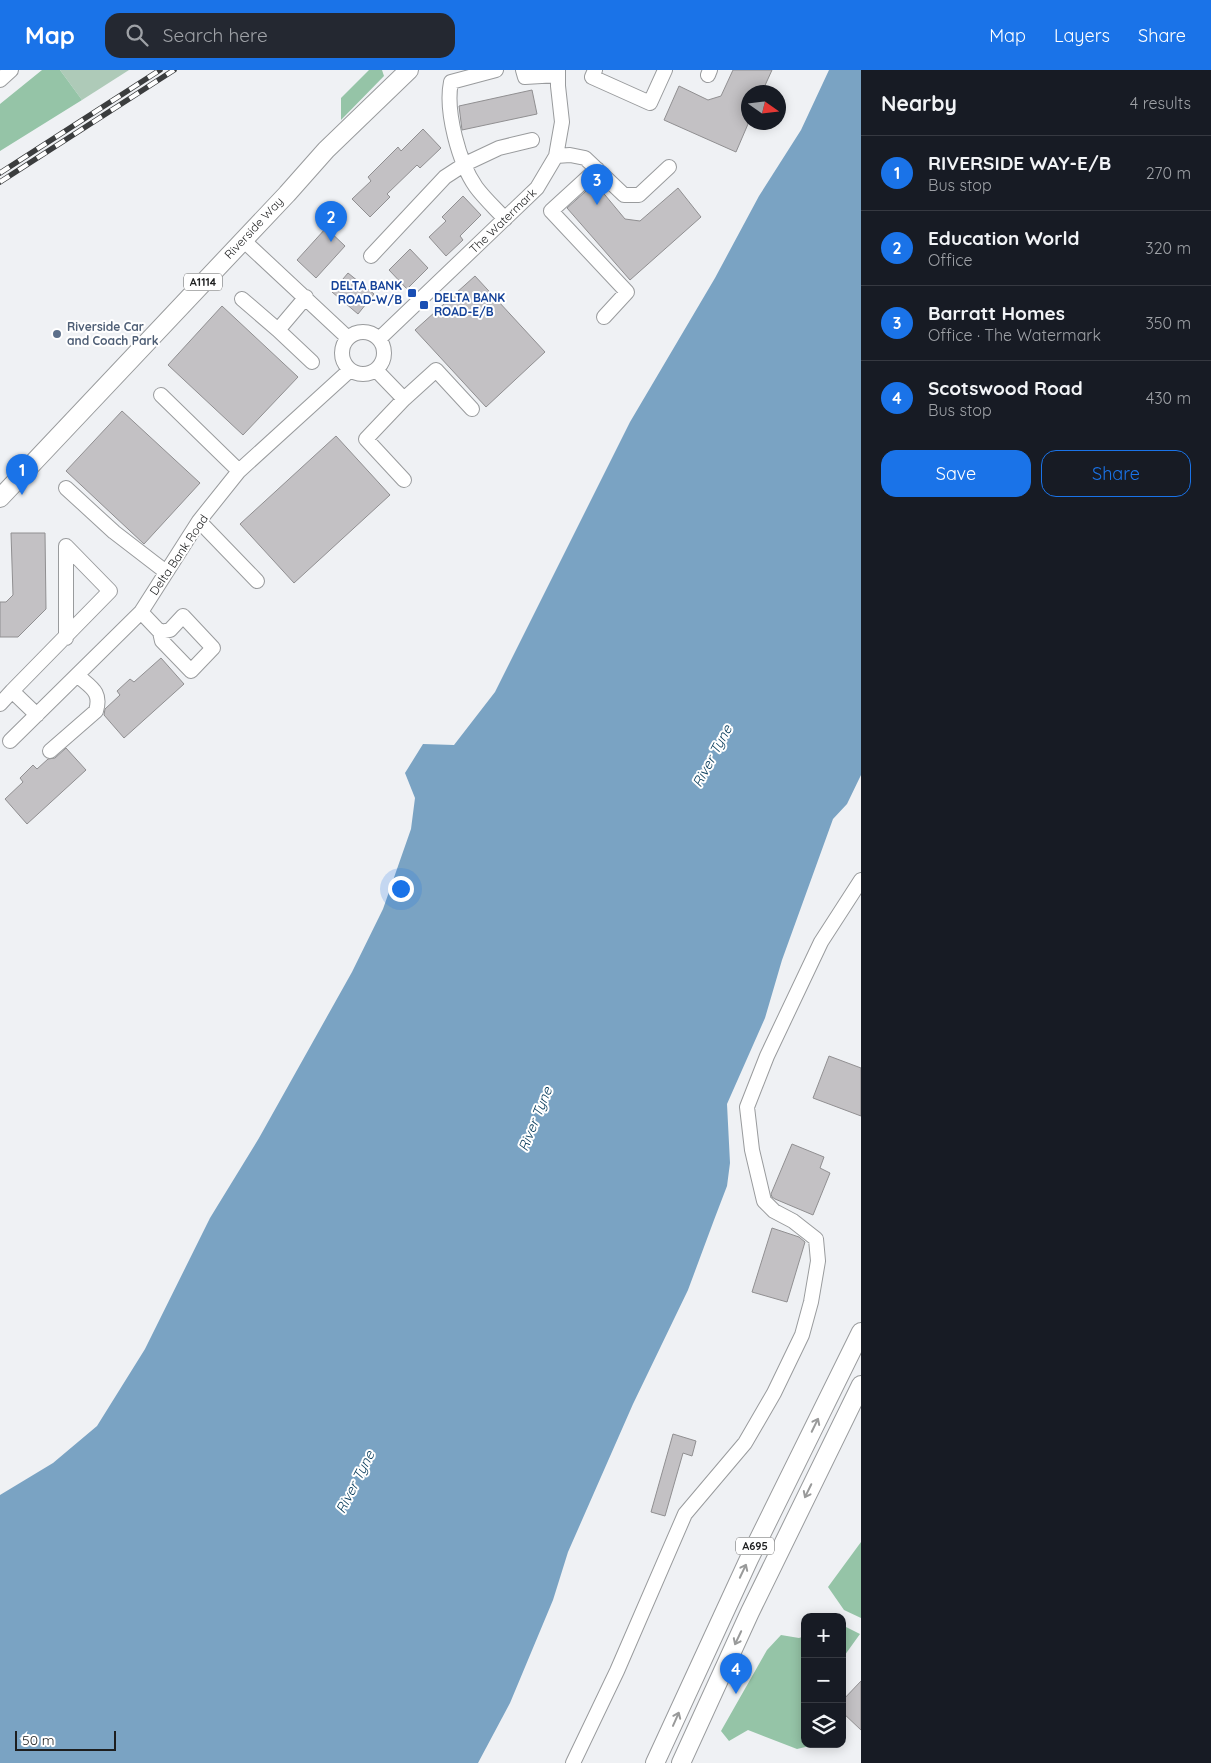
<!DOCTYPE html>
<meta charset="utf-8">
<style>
:root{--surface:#171b24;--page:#242831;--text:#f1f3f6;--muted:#9ea1a6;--line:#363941;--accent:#1a73e8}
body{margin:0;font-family:Quicksand,sans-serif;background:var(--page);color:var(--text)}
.controls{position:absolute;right:15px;bottom:15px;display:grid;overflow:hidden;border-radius:10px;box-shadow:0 2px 12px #0003}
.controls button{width:45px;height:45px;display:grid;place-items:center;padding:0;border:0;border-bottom:1px solid var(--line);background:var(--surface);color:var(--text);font:25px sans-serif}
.compass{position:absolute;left:741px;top:15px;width:45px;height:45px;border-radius:50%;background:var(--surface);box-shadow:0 2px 12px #0003;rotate:104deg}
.scale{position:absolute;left:15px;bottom:12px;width:101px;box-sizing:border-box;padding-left:5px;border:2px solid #1d1e1f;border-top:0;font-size:14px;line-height:18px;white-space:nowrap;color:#1d1e1f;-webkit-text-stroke:4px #fff;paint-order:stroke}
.you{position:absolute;left:400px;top:818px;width:18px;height:18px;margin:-12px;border:4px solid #fff;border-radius:50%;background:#1a73e8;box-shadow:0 0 0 8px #1a73e833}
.badge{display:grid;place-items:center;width:32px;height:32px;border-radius:50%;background:var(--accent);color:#fff;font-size:16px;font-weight:700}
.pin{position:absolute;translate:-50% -41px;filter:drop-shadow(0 1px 2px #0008)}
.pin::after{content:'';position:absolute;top:26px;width:18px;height:15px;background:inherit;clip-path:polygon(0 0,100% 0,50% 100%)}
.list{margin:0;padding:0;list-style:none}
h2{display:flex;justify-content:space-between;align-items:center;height:65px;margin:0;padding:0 20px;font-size:21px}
h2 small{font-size:16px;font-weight:400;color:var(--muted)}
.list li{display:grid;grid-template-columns:32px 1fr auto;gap:15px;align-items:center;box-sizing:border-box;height:75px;padding:0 20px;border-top:1px solid var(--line)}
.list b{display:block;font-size:19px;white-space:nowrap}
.list p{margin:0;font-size:16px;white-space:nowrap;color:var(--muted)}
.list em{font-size:16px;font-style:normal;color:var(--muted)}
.actions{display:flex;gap:10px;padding:15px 20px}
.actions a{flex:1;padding:11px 0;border:1px solid var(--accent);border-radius:15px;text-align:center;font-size:18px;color:var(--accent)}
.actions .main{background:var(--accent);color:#fff}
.icon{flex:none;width:28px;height:28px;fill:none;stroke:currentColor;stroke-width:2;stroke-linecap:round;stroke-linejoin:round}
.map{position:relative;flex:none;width:861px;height:1693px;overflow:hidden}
header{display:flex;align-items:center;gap:30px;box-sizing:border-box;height:70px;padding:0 25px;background:var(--accent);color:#fff}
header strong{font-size:24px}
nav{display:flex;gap:28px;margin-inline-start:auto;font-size:18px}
.search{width:350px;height:45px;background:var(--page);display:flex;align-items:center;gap:12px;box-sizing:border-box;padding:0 18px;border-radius:15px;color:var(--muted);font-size:19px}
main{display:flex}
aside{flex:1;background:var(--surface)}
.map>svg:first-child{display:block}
.green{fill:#aecab8}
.forest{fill:#95c4a7}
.water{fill:#7aa3c3}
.building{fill:#c3c1c4;stroke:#908f91}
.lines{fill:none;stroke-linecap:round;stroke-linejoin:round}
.minor-casing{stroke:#999b9d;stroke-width:16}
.major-casing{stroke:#999b9d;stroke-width:20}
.minor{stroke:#fff;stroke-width:14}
.major{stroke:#fff;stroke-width:18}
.rail-casing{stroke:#3b3d3e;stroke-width:5.5}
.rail{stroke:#fff;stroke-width:4;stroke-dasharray:11;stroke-linecap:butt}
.oneway{stroke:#999a9a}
.transit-dot{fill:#1a4fb4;stroke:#fff;stroke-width:2}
.service-dot{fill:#5c6f8a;stroke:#fff;stroke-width:2}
.labels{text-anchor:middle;stroke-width:4;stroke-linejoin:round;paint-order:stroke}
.shield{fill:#fff;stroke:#616262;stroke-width:1}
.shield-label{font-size:11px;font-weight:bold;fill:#1d1e1f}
.street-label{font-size:12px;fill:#1d1e1f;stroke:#fff}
.transit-label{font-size:12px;font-weight:bold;fill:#164399;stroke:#fff;text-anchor:end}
.service-label{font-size:12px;font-weight:bold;fill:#4e5e75;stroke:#fff;text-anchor:start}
.water-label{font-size:14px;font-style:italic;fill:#043959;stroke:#fff}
</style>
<header>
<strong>Map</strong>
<div class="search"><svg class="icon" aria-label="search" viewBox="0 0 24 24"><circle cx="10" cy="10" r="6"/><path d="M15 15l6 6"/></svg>Search here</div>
<nav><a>Map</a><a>Layers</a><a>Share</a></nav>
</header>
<main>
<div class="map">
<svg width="861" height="1693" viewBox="0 0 861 1693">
<rect width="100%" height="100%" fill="#eff1f4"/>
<!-- green -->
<path class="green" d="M60 0H129L82 30Z"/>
<!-- forest -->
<path class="forest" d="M42 0H60L82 30 0 81V34Z
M369 0H382L384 6 341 50V28Z
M861 1472V1548L844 1540 828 1517Z
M842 1555 860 1564 842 1589Z
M781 1565 799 1568 805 1566V1674H818L797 1679 748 1660 729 1671 721 1661 767 1580Z"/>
<!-- water -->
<path class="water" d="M829 0H861V705L847 734 833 749 782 890 765 948 727 1034 730 1093 727 1116 714 1150 688 1220 633 1334 568 1482 553 1530 510 1633 478 1693H0V1425L53 1393 97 1356 145 1279 210 1148 259 1068 352 902 383 839 411 759 415 728 405 703 423 674 454 675 495 622 630 352 715 208 759 126 801 60Z"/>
<!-- building -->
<path class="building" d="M733 0H772L762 22H748V54L736 82 664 50 679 16 708 30 721 26Z
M532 20 537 44 462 60 459 36Z
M423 59 441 78 420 98 417 95 387 124 390 127 370 147 352 129 371 111 368 107 398 77 401 81Z
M595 113 625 149 640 151 678 118 701 147 630 210 567 138Z
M463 126 481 145 460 166 463 170 446 186 429 167 446 151 442 147Z
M326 158 345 176 316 208 297 190Z
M410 179 428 198 407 219 389 200Z
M348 203 374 224 358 244 332 222Z
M475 206 545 282 486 337 415 260Z
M222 236 298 307 243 365 168 295Z
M122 341 200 413 144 474 66 401Z
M336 366 390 425 294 513 240 454Z
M11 463H45L46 539 18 567H0V532H6L13 525Z
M161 588 184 614 124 668 104 645 105 639 120 625 117 621 130 609 134 612Z
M66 678 86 700 27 754 5 729 23 712 20 708 33 695 37 699 48 689 55 688Z
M829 986 861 998V1046L813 1028Z
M792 1074 824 1087 820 1098 830 1103 813 1145 775 1129 772 1127 771 1124Z
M772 1158 799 1167 805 1172 787 1232 752 1222Z
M673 1364 696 1371 692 1386 683 1383 665 1446 651 1442Z
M861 1611V1660L842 1642V1631Z"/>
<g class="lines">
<defs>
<path id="minor" d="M496 0 451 12C445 41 459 93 476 117 484 128 496 139 505 149
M523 0 525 7 558 5
M595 0 592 7 650 33 665 0
M708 5 710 0
M0 10 11 0
M556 86 570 85 585 88 624 125H639L669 97
M597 99 551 141 627 222 604 247
M243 170 348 268
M371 186 445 107 465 94 499 78 532 70
M306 227 278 260 312 292
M242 229 278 260
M342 283a21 21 0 1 1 42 0a21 21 0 1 1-42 0Z
M379 269 537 118 556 86 562 52 558 16V0
M376 300 404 329
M161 325 239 401
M404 410 366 369 404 329 436 300 472 339
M66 418 114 462 166 502
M199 451 257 511
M141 542 160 562 170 560 183 546 213 578 191 601 162 571 160 562
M0 634 12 621
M37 645 12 621 110 521 66 476V568
M10 671 141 542 199 451 239 401 350 300
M50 681 96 641C102 621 90 617 77 605
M573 1693 617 1601 685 1444 745 1373 774 1323 802 1265 811 1232 818 1191 816 1169 793 1151 774 1141 764 1131 752 1080 747 1037 767 986 821 872 861 810"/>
<path id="major" d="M0 428 287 124 326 80 409 0
M655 1693 749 1489 861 1262
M681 1693 750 1542 861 1315"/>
</defs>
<!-- minor casing -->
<use href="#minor" class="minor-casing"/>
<!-- major casing -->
<use href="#major" class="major-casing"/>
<!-- minor -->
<use href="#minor" class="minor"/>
<!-- major -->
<use href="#major" class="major"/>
<defs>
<path id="rail" d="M0 103 160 0
M0 112 174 0"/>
</defs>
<!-- rail casing -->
<use href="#rail" class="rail-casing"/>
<!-- rail -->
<use href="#rail" class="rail"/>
</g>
<!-- one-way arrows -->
<defs><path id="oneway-shaft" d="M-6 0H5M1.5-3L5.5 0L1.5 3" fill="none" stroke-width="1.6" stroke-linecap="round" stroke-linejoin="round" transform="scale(1.25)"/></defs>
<g class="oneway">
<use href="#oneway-shaft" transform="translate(815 1355) rotate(-64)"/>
<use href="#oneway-shaft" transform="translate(808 1421) rotate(116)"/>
<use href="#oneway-shaft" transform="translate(743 1501) rotate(-65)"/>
<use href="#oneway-shaft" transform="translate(738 1568) rotate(115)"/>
<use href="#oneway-shaft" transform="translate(676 1649) rotate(-66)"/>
</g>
<!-- markers -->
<g class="transit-dot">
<rect x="407" y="218" width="10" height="10" rx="2.5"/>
<rect x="419" y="230" width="10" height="10" rx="2.5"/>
</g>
<circle class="service-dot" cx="57" cy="264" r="5"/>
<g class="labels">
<!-- shield labels -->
<g class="shield">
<rect x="184" y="203.5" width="38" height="17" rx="4"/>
<rect x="736" y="1467.5" width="38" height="17" rx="4"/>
</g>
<g class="shield-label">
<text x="203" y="216">A1114</text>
<text x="755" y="1480">A695</text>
</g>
<!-- street labels -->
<g class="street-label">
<text transform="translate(503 151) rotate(-44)" y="4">The Watermark</text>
<text transform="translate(254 158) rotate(-47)" y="4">Riverside Way</text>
<text transform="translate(179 485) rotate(-56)" y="4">Delta Bank Road</text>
</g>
<!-- transit labels -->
<g class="transit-label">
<text x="402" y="220">DELTA BANK<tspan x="402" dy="14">ROAD-W/B</tspan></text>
<text x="434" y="232" text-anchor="start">DELTA BANK<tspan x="434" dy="14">ROAD-E/B</tspan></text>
</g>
<!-- service labels -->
<g class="service-label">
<text x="67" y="261">Riverside Car<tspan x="67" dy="14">and Coach Park</tspan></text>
</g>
<!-- water labels -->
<g class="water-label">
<text transform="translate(712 686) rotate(-62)" y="5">River Tyne</text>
<text transform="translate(535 1049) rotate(-68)" y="5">River Tyne</text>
<text transform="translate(355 1412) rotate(-63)" y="5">River Tyne</text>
</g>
</g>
</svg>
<div class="controls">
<button>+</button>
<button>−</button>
<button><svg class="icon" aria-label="layers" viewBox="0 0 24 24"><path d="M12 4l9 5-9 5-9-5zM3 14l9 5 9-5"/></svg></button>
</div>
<svg class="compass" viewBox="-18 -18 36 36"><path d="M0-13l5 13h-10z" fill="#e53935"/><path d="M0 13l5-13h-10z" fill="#9ea1a6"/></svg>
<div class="scale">50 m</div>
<div class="you"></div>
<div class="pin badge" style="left:22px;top:425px">1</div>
<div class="pin badge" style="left:331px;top:172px">2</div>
<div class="pin badge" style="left:597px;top:135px">3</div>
<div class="pin badge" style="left:736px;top:1624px">4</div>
</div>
<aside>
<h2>Nearby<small>4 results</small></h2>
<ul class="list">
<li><span class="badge">1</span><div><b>RIVERSIDE WAY-E/B</b><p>Bus stop</p></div><em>270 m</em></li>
<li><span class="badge">2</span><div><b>Education World</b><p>Office</p></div><em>320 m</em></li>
<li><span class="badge">3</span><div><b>Barratt Homes</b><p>Office · The Watermark</p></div><em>350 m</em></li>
<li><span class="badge">4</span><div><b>Scotswood Road</b><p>Bus stop</p></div><em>430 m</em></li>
</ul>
<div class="actions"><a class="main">Save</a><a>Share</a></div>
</aside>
</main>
